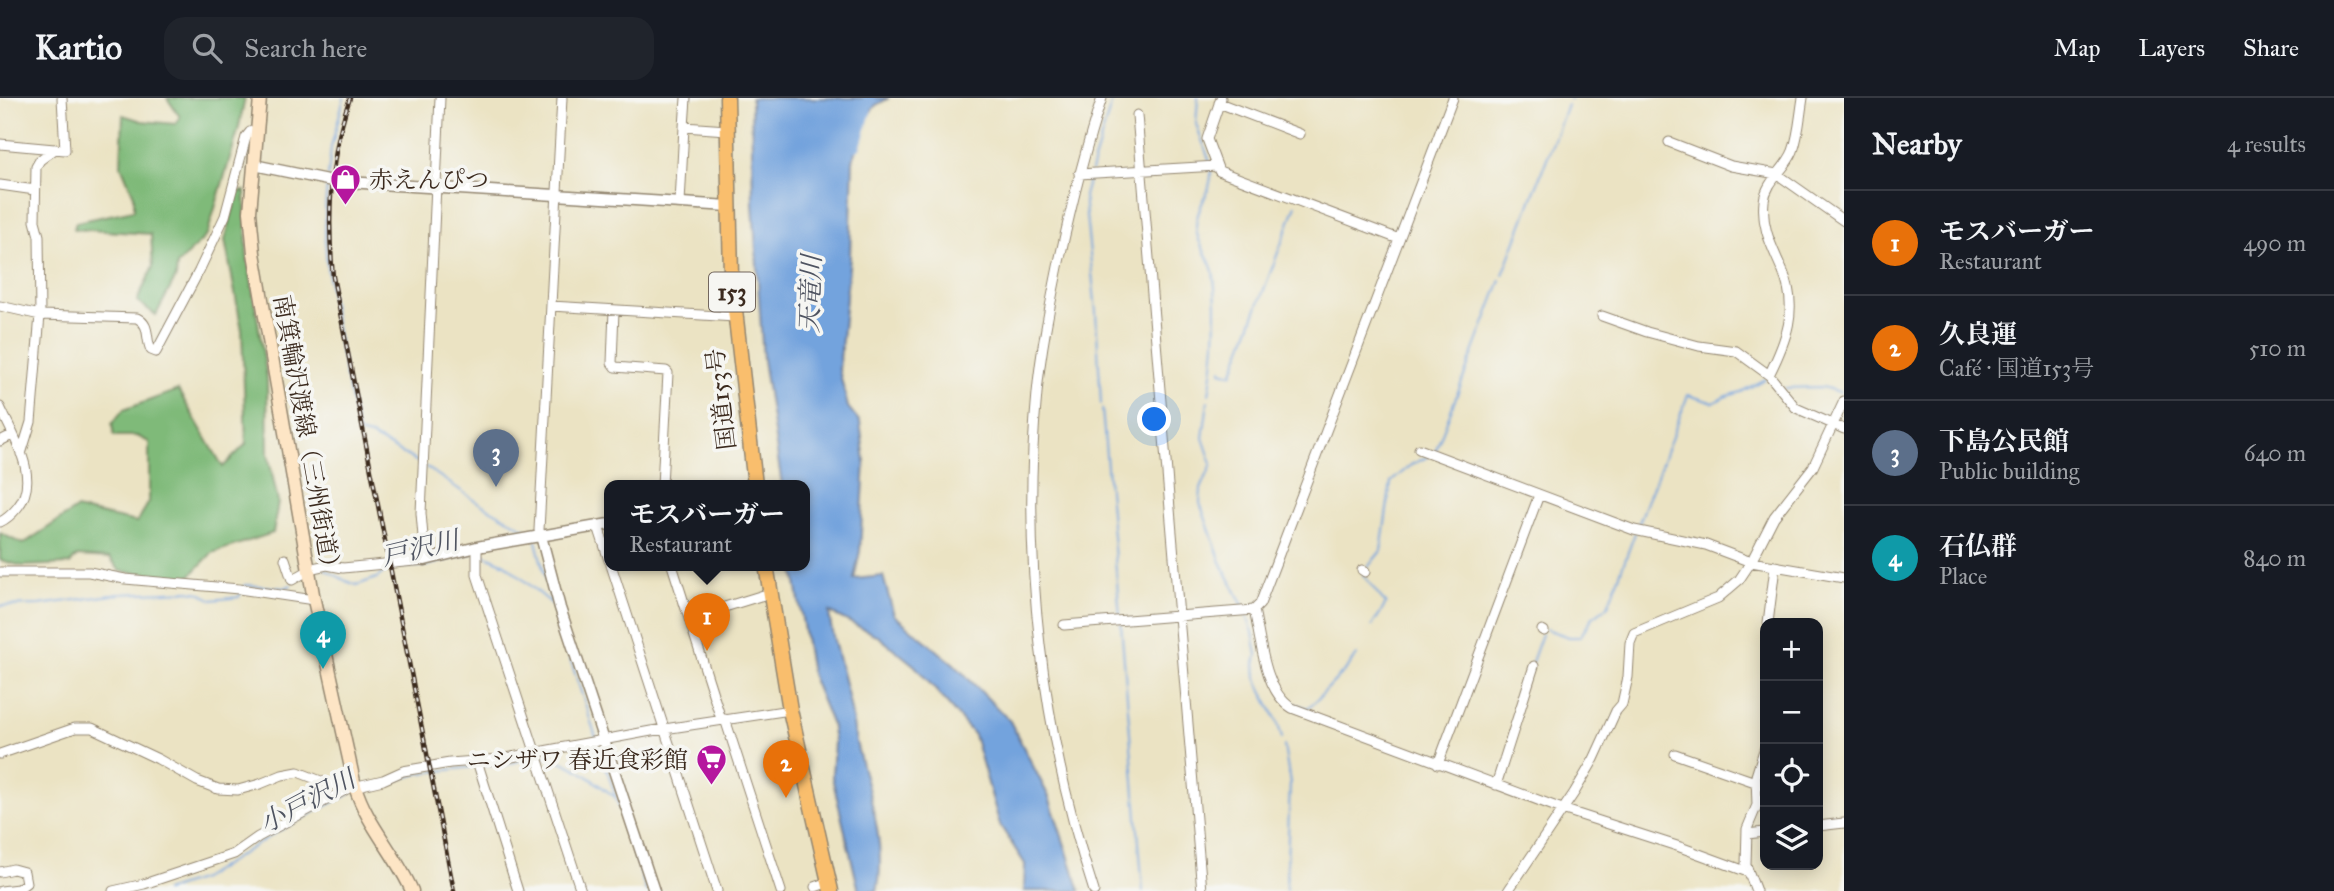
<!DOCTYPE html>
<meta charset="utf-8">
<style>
:root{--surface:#171b24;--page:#20242c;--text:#f1f3f6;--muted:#9ea1a6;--line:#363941;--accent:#db2777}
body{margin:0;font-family:"IM FELL Great Primer","Noto Serif JP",serif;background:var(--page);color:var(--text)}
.controls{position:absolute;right:21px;bottom:21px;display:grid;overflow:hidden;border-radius:14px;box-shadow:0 4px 18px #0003}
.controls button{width:63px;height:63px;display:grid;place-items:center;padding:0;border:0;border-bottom:2px solid var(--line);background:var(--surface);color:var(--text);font:35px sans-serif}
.you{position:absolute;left:1155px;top:322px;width:24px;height:24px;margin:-18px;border:5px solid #fff;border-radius:50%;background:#1a73e8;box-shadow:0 0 0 10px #1a73e833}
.badge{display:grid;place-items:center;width:46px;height:46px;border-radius:50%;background:var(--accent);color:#fff;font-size:23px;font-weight:700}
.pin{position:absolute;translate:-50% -58px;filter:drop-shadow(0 2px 4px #0008)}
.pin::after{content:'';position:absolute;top:37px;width:24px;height:21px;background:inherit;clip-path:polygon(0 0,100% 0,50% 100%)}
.popup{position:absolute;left:604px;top:382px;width:206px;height:91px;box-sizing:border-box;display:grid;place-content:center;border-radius:14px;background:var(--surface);filter:drop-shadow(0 2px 5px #0005);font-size:23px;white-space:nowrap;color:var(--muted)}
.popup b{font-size:26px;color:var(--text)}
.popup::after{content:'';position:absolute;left:50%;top:100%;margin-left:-14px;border:14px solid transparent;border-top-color:var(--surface)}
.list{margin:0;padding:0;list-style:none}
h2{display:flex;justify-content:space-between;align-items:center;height:91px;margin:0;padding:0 28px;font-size:30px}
h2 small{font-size:23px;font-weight:400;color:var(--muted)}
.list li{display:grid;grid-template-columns:46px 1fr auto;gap:21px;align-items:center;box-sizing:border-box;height:105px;padding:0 28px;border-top:2px solid var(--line)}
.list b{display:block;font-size:26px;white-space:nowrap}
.list p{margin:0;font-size:23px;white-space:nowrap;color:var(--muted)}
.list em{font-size:23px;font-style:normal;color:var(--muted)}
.icon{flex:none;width:38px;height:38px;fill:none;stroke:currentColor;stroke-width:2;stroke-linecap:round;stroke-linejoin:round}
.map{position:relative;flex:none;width:1844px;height:793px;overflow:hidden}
header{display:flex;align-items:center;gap:42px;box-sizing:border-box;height:98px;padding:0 35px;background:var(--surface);border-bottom:2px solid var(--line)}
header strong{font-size:33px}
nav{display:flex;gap:38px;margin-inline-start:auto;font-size:24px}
.search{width:490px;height:63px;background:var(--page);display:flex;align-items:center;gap:18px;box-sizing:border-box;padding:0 24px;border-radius:21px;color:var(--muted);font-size:26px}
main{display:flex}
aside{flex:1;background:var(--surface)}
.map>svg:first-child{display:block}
.forest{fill:#7fba79;stroke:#5d724c;stroke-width:2}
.water{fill:#73a3dd;stroke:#57667e;stroke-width:2}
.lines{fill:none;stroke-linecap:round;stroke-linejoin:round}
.stream{stroke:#73a3dd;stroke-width:2}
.river{stroke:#73a3dd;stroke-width:12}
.minor-casing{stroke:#938670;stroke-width:11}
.tertiary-casing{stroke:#938670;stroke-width:13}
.secondary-casing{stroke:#938670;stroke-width:15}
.trunk-casing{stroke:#938670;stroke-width:17}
.minor{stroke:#fff;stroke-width:9}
.tertiary{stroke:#fff;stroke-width:10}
.secondary{stroke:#fde5c5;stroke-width:12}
.trunk{stroke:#f9be6d;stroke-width:14}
.rail-casing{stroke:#3b2a1e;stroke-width:4.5}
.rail{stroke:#f6f6f2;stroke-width:2;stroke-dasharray:5;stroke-linecap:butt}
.labels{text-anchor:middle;stroke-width:7;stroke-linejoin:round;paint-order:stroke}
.shield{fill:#f6f6f2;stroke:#73675e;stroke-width:2}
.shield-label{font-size:23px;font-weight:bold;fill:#3b2a1e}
.poi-label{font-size:24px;fill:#3b2a1e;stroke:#f6f6f2;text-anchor:start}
.street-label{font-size:24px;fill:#3b2a1e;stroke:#f6f6f2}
.water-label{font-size:26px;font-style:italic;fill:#4f5461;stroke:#f6f6f2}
</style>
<header>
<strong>Kartio</strong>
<div class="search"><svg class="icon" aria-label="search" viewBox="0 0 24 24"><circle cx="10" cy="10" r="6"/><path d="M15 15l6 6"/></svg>Search here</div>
<nav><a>Map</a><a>Layers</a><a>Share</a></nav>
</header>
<main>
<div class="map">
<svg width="1844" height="793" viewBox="0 0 1844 793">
<rect width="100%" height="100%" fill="#f6f6f2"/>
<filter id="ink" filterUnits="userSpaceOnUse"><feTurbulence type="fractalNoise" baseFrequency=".0143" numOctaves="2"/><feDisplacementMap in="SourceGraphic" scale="14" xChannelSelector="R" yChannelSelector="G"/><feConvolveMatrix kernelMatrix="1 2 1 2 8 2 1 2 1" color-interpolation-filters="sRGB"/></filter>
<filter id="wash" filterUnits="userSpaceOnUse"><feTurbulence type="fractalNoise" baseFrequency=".00686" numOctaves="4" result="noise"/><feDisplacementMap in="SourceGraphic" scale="28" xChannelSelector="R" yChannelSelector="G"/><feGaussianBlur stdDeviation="1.57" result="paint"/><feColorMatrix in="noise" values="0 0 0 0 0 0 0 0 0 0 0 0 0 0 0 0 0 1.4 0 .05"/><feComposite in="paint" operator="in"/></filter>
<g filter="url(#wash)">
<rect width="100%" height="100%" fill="#ebe3c3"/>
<!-- forest -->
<path class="forest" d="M167 0H245L238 33 207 137 177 167 176 179 156 217 137 203 153 169 151 136 74 131 76 124 134 112V98L121 67 123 17 142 23 176 26 180 19Z
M245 93 247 156 267 280 268 356 278 404 273 435 212 455 187 481 120 473 110 460 77 458 70 466 22 468 0 462V435L23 446 76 411 137 424 149 404V344L137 338H114L112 326 123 312 178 292 223 369 246 346 242 232 225 142 238 94Z"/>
<!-- water -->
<path class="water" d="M751 0H889L876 7 861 26 853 63 850 159 839 272 848 309 860 324 865 363 860 453 854 481 883 478 894 517 954 566 1010 623 1049 699 1080 793H1024L1025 766 1000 727 974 637 915 568 878 538 829 514C832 544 843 573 849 603 853 620 854 639 859 656 870 698 887 751 877 793H859L832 679 834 643 831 625 811 576 794 472 793 467H805V387H782L763 262 753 106Z"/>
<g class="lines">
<!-- stream -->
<path class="stream" d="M1198 0 1196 26 1210 64
M1570 1V0
M1091 73 1113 0
M328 78 331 49 344 0
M1089 80 1084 98 1096 214 1101 306
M327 86C318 171 341 253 358 335L371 338 418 364
M1503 177 1567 7
M1221 271V273L1232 276 1296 107
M1785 290 1822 289 1840 294
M1209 296C1215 261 1219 208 1213 173 1209 158 1196 144 1196 128 1196 108 1213 93 1211 72
M1208 303 1203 340 1212 366 1201 391 1200 405 1221 464 1243 508
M1102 311 1120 519
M1435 354 1501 182
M426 369 479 405 531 434
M1637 430 1688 297 1714 305 1724 299 1741 294 1765 281
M536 443 552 506 596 639
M482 456 505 466 552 506
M1367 470 1381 453 1391 384 1411 367 1429 358
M325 471 346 483 357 487 377 480 384 474 393 469 425 468 473 455
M1363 477 1386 506 1372 528
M243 489 245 487 285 490 291 487
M0 508 39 507 120 496 188 493 201 495 212 502 239 499 241 494
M1246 516 1253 534 1257 557 1255 566 1256 580 1277 623 1282 640
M1121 526 1143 793
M1546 531 1569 539H1580L1592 520 1608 508 1635 435
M1532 564 1542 536
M1294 606 1307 610
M1308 611 1349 568 1357 557
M599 647 646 793
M1284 648 1290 685 1286 793
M541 658C570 662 593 682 615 699
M482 668 506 667 528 660
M386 685 421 675 473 669
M363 692 381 687
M165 793 202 781 280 732 351 695"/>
<!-- river -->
<path class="river" d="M855 47 869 0"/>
</g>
</g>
<g filter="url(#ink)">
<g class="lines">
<defs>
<path id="minor" d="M686 0 684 29 727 32
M1221 0 1207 41 1219 73 1399 141
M1219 5 1300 36
M1137 17 1202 793
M1669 44 1731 68 1777 76 1844 123
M0 46 65 52 62 0
M1079 76 1217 68
M0 87 35 92
M680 105 684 29
M0 208 40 217 137 220C151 227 145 240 151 252L156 254 199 173 225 118 246 39 250 34 257 31
M551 208 735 219
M614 212 612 265 615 269 666 273 668 275 662 387
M1602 218 1647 234 1699 248 1736 253 1769 277 1796 310 1844 331
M1769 277C1786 243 1799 211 1783 174 1773 150 1761 131 1764 103 1766 83 1786 71 1793 53 1799 37 1800 17 1803 0
M0 309C13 338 42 381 17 410 12 416 7 421 0 424
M0 343 12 337
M1419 351 1634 432 1706 447 1751 464 1844 480
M21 356 31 324 40 217 39 138 35 123 36 69 40 62 55 51
M598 428 609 462
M541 438 539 432 562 0
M477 449V477L581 793
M285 461 292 482 313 470 327 467 343 470 425 462 421 415 440 0
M611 467 717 793
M672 467 721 621
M1362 472 1365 474
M0 474H89L125 481 239 491 314 502
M1254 512C1261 542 1264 593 1292 610L1562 711 1680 749 1748 774
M689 520 770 495
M1768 525 1775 469
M1064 527 1254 512 1260 506 1453 0
M1542 532 1544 533
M725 621 781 793
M0 656 75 630H92L158 661 197 683 218 691 238 692 260 686 282 677 298 674 326 685 349 690
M1675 656 1755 684
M477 663 518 793
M1438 666 1539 397
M1496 687 1534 568
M1818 728 1844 725
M1747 736 1765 734
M0 774 13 771 24 774 26 785 18 791 1 793
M815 789 829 784
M113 793 144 786 234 756 258 739 349 690 383 682 403 673 450 665 501 661 651 633 790 612
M1094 793C1042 635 1021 461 1037 295 1041 251 1050 208 1059 164 1071 109 1084 54 1102 0
M1508 793 1574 695 1594 661 1616 613 1622 606 1628 579 1630 545 1634 535 1718 500 1739 482 1751 464 1774 419 1813 369 1844 303
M1756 793 1746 767 1747 731 1757 707 1756 678 1765 649"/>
<path id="tertiary" d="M254 67 332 83 729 108
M541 438 560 510 654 793
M425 462 477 449 609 426"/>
<path id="secondary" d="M260 0 250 114 254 155 314 502 355 688C366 726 396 756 412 793"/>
<path id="trunk" d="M727 0 731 177 755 387
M766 467 790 612 831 793"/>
</defs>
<!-- minor casing -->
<use href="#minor" class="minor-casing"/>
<!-- tertiary casing -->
<use href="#tertiary" class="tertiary-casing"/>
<!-- secondary casing -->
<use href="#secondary" class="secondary-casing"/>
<!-- trunk casing -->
<use href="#trunk" class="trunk-casing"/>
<!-- minor -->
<use href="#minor" class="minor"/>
<!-- tertiary -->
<use href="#tertiary" class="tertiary"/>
<!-- secondary -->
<use href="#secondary" class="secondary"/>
<!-- trunk -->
<use href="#trunk" class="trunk"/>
<defs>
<path id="rail" d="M350 0C329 58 327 119 333 179L454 793"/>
</defs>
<!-- rail casing -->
<use href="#rail" class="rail-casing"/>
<!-- rail -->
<use href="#rail" class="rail"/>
</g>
</g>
<!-- icons -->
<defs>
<symbol id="shop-pin" viewBox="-11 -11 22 30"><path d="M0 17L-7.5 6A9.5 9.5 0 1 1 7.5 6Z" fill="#b5179e" stroke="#f6f6f2"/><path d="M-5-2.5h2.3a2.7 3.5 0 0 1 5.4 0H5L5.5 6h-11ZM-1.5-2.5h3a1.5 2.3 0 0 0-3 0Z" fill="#fff"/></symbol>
<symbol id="supermarket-pin" viewBox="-11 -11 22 30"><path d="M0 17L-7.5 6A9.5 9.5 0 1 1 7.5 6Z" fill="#b5179e" stroke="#f6f6f2"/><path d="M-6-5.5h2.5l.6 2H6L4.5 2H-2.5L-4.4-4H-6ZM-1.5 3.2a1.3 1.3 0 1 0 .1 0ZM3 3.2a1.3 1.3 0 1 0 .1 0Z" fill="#fff"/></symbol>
</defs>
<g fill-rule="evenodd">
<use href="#shop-pin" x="328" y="64" width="35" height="47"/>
<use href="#supermarket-pin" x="694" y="644" width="35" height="47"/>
</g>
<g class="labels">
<!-- shield labels -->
<rect class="shield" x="709" y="174.5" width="46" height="39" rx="5"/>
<g class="shield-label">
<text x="732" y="202">153</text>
</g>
<!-- poi labels -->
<g class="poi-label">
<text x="369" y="90">赤えんぴつ</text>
<text x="688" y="670" text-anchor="end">ニシザワ 春近食彩館</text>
</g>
<!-- street labels -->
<g class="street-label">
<text transform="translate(721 301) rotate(-97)" y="8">国道153号</text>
<text transform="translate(307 339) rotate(80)" y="8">南箕輪沢渡線（三州街道）</text>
</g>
<!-- water labels -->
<g class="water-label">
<text transform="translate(810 196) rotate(-88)" y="9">天竜川</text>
<text transform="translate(420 450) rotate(-13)" y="9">戸沢川</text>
<text transform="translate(307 703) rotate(-28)" y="9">小戸沢川</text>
</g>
</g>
</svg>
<div class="controls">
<button>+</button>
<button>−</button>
<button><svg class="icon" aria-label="locate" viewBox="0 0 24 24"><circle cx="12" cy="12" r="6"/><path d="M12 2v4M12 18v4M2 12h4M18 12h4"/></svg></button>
<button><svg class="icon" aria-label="layers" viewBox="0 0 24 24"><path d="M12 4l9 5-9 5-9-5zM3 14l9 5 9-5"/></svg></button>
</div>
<div class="you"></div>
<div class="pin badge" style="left:707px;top:553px;background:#e8710a">1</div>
<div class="popup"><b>モスバーガー</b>Restaurant</div>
<div class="pin badge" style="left:786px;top:700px;background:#e8710a">2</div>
<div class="pin badge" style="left:496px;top:389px;background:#5c6f8a">3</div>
<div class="pin badge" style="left:323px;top:571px;background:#0f9aa8">4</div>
</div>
<aside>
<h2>Nearby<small>4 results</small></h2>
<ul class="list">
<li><span class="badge" style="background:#e8710a">1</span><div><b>モスバーガー</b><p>Restaurant</p></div><em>490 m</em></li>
<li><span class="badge" style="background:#e8710a">2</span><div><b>久良運</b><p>Café · 国道153号</p></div><em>510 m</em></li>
<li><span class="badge" style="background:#5c6f8a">3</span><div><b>下島公民館</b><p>Public building</p></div><em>640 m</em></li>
<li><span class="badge" style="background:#0f9aa8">4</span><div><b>石仏群</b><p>Place</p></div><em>840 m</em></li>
</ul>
</aside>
</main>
